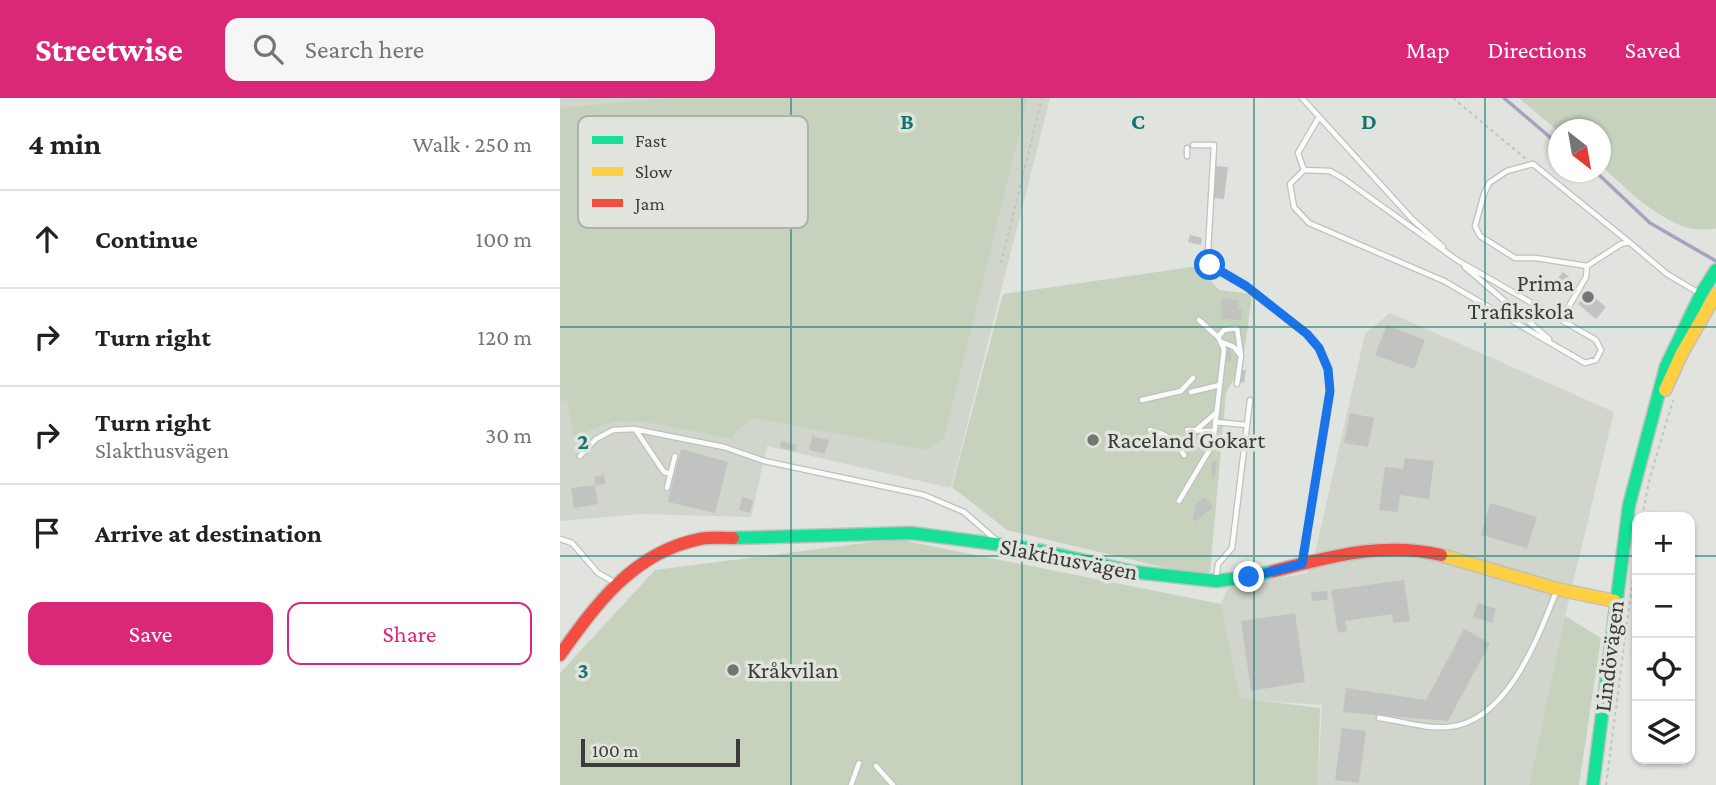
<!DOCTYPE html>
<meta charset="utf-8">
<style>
:root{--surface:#fff;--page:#f6f6f6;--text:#202124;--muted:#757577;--line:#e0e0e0;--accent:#db2777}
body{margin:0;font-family:"Crimson Pro",serif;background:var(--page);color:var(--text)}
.controls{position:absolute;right:21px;bottom:21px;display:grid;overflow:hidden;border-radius:14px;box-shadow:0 2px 5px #0004}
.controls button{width:63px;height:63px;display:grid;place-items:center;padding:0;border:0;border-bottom:2px solid var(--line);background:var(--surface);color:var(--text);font:35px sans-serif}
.compass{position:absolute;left:988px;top:21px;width:63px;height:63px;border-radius:50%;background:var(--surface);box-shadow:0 2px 5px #0004;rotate:149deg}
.scale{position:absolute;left:21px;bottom:18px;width:159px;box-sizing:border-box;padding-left:7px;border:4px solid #3b3c39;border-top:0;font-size:19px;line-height:24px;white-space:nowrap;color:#3b3c39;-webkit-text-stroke:5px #e0e4dd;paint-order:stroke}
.stop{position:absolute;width:21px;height:21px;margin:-16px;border:5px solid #1a73e8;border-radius:50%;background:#fff}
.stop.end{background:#1a73e8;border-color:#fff;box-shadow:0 2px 7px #0008}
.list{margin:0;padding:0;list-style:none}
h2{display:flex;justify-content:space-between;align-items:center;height:91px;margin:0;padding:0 28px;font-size:30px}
h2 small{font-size:23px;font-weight:400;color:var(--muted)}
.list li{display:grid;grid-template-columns:46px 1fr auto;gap:21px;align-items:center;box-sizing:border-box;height:98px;padding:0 28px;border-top:2px solid var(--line)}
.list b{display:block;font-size:26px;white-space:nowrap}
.list p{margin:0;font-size:23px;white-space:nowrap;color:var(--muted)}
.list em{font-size:23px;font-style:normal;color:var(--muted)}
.actions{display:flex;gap:14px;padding:21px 28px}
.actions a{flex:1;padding:16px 0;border:2px solid var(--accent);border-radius:14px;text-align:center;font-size:24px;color:var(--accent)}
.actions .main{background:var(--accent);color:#fff}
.icon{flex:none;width:38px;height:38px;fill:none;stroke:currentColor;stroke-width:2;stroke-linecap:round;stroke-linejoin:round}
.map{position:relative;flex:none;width:1156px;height:687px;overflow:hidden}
header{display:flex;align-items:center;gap:42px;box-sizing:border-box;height:98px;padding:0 35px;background:var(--accent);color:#fff}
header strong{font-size:33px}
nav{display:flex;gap:38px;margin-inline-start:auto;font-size:24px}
.search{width:490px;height:63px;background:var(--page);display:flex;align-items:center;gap:18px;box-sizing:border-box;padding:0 24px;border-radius:14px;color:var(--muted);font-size:26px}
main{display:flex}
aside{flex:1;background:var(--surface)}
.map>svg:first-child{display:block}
.built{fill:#d0d6cc}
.green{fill:#c7d2be}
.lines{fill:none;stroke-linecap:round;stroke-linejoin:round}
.stream{stroke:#a7a1c2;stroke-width:3.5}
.building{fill:#c1c3c0}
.lane-casing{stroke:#bfc1bd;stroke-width:7}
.fast-casing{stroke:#bfc1bd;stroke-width:15}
.slow-casing{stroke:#bfc1bd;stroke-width:15}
.jam-casing{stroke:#bfc1bd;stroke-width:15}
.path{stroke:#c3c3c2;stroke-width:2;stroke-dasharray:3.5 3.5;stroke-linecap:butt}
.lane{stroke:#fafbfa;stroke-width:4.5}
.fast{stroke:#16e098;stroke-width:12}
.slow{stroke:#ffcf43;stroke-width:12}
.jam{stroke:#f24e42;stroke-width:12}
.route{stroke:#1a73e8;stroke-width:9}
.grid{fill:none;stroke:#0f766e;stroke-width:2;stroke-opacity:0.55}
.poi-dot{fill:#757673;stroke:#e0e4dd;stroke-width:2.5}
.labels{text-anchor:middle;stroke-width:7;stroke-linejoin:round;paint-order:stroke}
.poi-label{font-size:24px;fill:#3b3c39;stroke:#e0e4dd;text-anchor:start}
.street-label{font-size:24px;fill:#3b3c39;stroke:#e0e4dd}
.key{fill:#e0e4dd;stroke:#aeb2ac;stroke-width:2}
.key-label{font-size:19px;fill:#3b3c39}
.grid-label{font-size:23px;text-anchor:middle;font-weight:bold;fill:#0f766e;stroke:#e0e4dd;stroke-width:7;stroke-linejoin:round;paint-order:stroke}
</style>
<header>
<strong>Streetwise</strong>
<div class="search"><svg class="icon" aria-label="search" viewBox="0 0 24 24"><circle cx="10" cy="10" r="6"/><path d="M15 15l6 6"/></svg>Search here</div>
<nav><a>Map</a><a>Directions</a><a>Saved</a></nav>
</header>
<main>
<aside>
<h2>4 min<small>Walk · 250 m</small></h2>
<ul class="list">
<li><svg class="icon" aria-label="ahead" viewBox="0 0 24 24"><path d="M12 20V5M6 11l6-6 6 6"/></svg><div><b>Continue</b></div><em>100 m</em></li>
<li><svg class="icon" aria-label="right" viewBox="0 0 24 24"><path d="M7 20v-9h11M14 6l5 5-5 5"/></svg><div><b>Turn right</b></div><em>120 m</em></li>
<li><svg class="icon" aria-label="right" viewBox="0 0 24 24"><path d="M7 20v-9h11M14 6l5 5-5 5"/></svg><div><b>Turn right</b><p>Slakthusvägen</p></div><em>30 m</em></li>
<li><svg class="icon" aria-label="arrive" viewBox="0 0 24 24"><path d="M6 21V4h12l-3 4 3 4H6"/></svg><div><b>Arrive at destination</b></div></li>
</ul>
<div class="actions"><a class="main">Save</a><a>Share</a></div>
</aside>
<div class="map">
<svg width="1156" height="687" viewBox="0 0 1156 687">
<rect width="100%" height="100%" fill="#e0e3de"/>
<!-- built -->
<path class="built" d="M0 0H490L391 390 207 348 191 419 80 416 0 423Z
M830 215 1054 314 1005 518 969 687H758L762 607 680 601 661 506 668 490 747 475 755 455 805 236Z"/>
<!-- green -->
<path class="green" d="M107 0H468L384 340 366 352 193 320 179 331 172 341 86 324 56 323 14 338 7 302 0 303V10Z
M959 0H1156V130C1115 142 1069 92 1041 68L1040 32 998 33Z
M639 168 659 192 692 196 683 264 666 295 650 474 632 476 447 432 392 389 443 196Z
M336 441 661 506 680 600 760 610 758 687H0V575L95 472Z
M1005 518 1041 540 1019 687H969Z"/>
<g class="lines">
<!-- stream -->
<path class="stream" d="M944 0 998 46
M1036 74 1090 125 1156 163"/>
</g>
<!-- building -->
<path class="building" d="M656 68 668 69 664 101 653 100Z
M630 137 642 140 641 147 628 144Z
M1003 174 1015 184 1006 195 994 185Z
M1028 194 1046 209 1036 221 1018 206Z
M662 200 679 202 678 212H682L681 222 661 221Z
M827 227 865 242 854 271 815 257Z
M665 251H671V263H664Z
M682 272H686L684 285 680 284Z
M790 315 814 320 808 349 784 345Z
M252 338 269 342 265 356 249 352Z
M221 343 237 347 235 353 220 350Z
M121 351 168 364 155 415 108 404Z
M845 360 874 363 869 401 840 397 838 414 819 412 825 369 843 371Z
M652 363H657L655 379H651Z
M44 377 45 386 35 387 34 379Z
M35 387 38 406 14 410 11 390Z
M182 399 193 402 190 415 179 412Z
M645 399 653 409 635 424 633 421 635 407Z
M930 405 977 419 967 450 921 437Z
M844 482 850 523 833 525 832 516 785 523 787 533 778 535 771 492Z
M767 493 768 502 752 503 751 494Z
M918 505 936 511 932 525 913 519Z
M735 515 745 584 691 593 681 523Z
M904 531 930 545 888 623 783 614 786 590 866 602Z
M782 630 806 633 799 685 775 682Z"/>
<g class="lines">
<defs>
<path id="lane" d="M742 0 852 121 883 149
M633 47H654L648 153 650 167 686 188 747 236 759 250 768 271 770 293 742 465
M627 58V50
M744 72 770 73 784 81 897 162 1036 242 1041 252 1036 262 1025 265 884 183 749 125 734 109 730 86Z
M744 72 738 55 759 19
M1069 144 973 66 947 73 929 85 924 96 915 128 920 138 955 160H976L1027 168 1061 146 1069 144 1107 176 1139 195
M905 169 989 241
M1002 220 1026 179 1027 168
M658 239 664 232 677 230 681 258
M662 244 674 249 681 258 677 286
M631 294 660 287
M582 302 621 293 633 280
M655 324 687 327
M75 331 104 374 111 376
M590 332C606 336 616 343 624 357
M627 332 654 333
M625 347 635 333 656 315
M20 358 36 341 53 332 74 331 164 349 204 363 364 397 404 414 436 442
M107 390 115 358
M619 403 653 346 664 251 658 239 639 222
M0 441 12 445 38 475 54 484
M656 482 658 466 672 450 690 302
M819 620C841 623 866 631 888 629 948 624 978 539 997 492
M316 668 333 687
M291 687 299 665"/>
<path id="fast" d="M173 440 351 435 473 451 574 474 656 483 689 479 714 473
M1033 687 1069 407 1106 268 1141 196 1156 172"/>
<path id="slow" d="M1105 292 1122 255 1156 196
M881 457 997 491 1055 503"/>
<path id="jam" d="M714 473C769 459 824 443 881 457
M0 557C36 506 74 454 140 441 150 439 162 440 173 440"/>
</defs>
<!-- lane casing -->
<use href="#lane" class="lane-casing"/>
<!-- fast casing -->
<use href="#fast" class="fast-casing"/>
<!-- slow casing -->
<use href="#slow" class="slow-casing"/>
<!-- jam casing -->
<use href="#jam" class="jam-casing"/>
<!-- path -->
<path class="path" d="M893 0 966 61
M441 165 482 0
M1082 419 1090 379 1113 302
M1046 687 1077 448"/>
<!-- lane -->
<use href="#lane" class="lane"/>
<!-- fast -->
<use href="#fast" class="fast"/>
<!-- slow -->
<use href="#slow" class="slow"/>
<!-- jam -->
<use href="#jam" class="jam"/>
</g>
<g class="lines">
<!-- route -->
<path class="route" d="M650 167 686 188 747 236 759 250 768 271 770 293 742 466 689 479"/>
</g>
<!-- grid -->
<path class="grid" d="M231 0V687M462 0V687M694 0V687M925 0V687M0 229H1156M0 458H1077M1130 458H1156"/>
<!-- markers -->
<g class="poi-dot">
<circle cx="1028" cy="199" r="7"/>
<circle cx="533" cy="342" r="7"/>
<circle cx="173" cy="572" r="7"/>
</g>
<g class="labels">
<!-- poi labels -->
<g class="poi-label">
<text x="1014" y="193" text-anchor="end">Prima<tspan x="1014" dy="28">Trafikskola</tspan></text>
<text x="547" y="350">Raceland Gokart</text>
<text x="187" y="580">Kråkvilan</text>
</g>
<!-- street labels -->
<g class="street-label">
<text transform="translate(509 461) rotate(11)" y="8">Slakthusvägen</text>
<text transform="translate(1049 558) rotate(-83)" y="8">Lindövägen</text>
</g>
</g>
<!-- legend -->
<rect x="18" y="18" width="230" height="112" rx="10" class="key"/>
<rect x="32" y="38" width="31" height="8" fill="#16e098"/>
<rect x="32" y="69" width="31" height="9" fill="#ffcf43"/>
<rect x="32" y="101" width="31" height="8" fill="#f24e42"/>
<g class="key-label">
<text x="75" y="49">Fast</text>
<text x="75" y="80">Slow</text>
<text x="75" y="112">Jam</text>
</g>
<g class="grid-label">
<text x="347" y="31">B</text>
<text x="578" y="31">C</text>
<text x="809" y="31">D</text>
<text x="23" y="351">2</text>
<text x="23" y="580">3</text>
</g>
</svg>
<div class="controls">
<button>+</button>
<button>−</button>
<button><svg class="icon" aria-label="locate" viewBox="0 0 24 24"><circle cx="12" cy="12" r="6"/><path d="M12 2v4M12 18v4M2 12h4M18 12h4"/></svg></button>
<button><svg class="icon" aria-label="layers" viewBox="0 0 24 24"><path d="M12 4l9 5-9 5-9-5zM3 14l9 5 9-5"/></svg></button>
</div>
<svg class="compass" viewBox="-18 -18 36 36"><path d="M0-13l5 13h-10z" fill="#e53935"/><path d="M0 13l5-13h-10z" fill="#757577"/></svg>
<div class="scale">100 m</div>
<div class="stop" style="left:650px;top:167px"></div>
<div class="stop end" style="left:689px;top:479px"></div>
</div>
</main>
